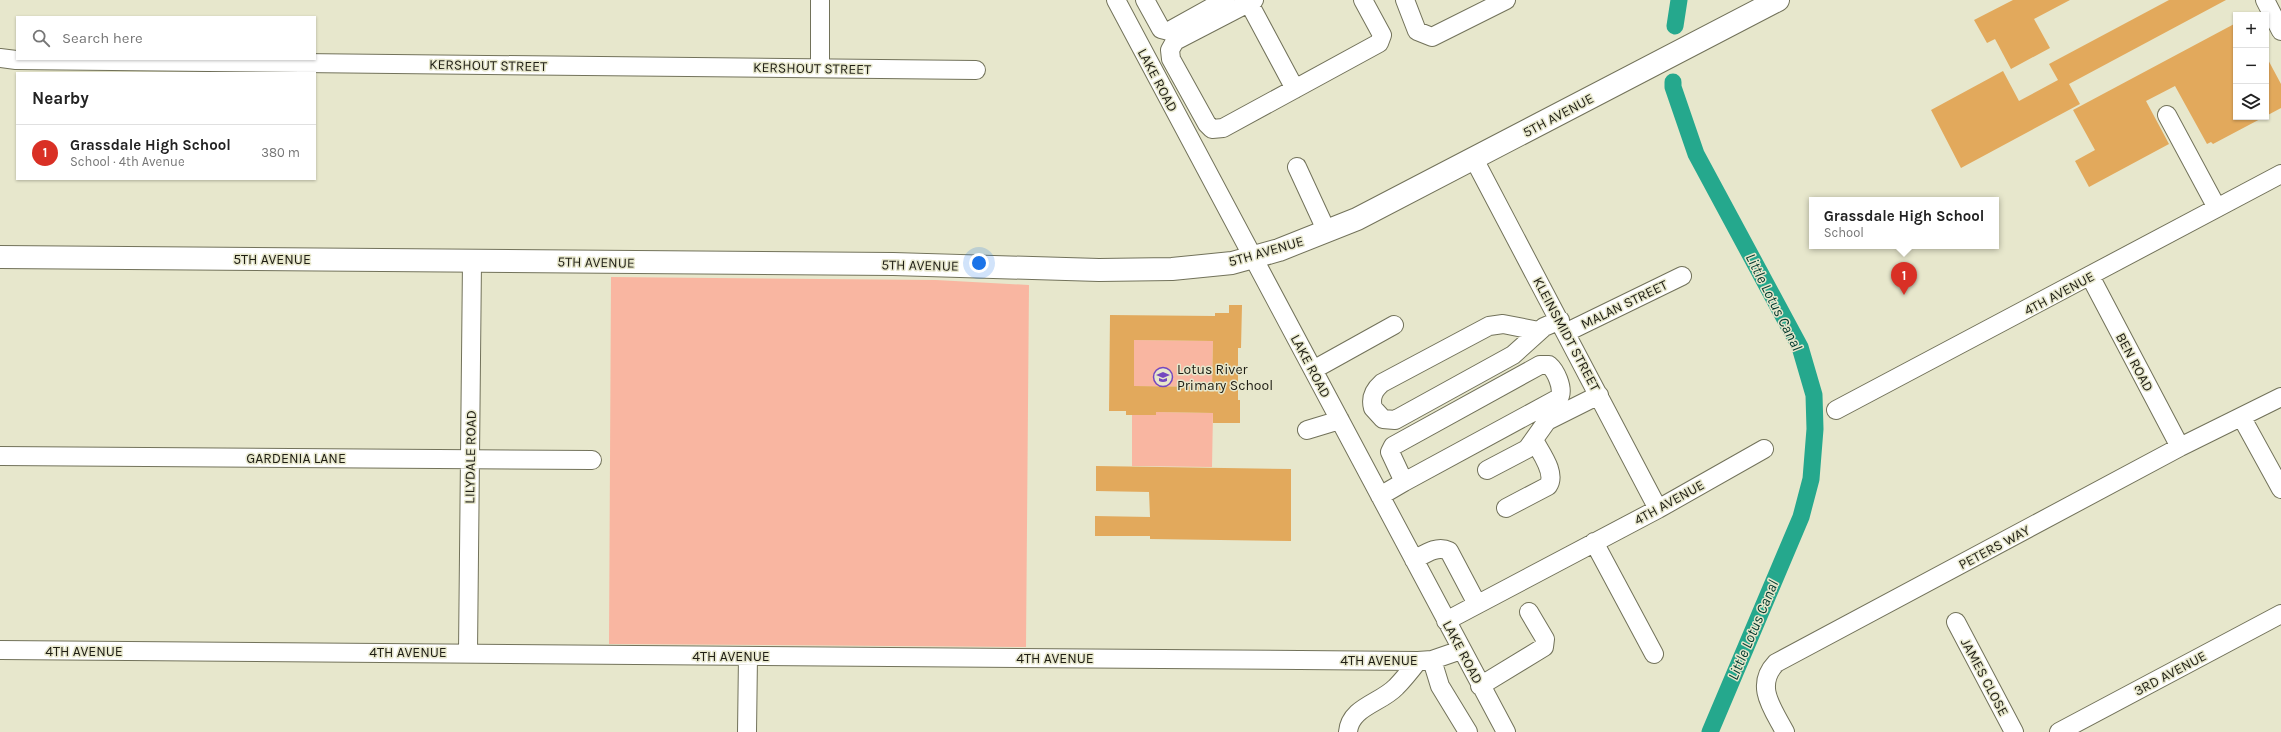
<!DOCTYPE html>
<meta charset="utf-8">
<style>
:root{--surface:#fff;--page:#f6f6f6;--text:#222;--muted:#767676;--line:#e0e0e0;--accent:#d93025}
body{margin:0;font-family:Karla,sans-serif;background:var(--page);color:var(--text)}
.controls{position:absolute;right:12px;top:12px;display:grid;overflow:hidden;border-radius:0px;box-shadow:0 1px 3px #0004}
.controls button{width:36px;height:36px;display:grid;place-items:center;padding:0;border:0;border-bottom:1px solid var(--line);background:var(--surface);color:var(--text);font:20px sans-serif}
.you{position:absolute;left:979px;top:263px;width:14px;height:14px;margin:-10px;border:3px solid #fff;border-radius:50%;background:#1a73e8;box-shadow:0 0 0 6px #1a73e833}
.badge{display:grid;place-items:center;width:26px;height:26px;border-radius:50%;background:var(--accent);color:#fff;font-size:13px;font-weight:700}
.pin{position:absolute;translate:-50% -33px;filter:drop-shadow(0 1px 2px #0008)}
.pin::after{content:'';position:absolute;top:21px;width:14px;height:12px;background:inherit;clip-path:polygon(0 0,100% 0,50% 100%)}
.popup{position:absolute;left:1809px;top:197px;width:190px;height:52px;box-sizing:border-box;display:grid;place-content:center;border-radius:0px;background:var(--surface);filter:drop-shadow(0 1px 3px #0005);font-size:13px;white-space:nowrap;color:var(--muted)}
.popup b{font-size:15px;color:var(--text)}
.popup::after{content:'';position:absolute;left:50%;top:100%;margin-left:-8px;border:8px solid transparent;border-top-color:var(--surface)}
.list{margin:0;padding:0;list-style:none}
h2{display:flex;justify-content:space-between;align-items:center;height:52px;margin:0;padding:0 16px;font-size:17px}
h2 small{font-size:13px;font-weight:400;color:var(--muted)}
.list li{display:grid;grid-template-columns:26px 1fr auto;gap:12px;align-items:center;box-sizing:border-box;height:56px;padding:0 16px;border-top:1px solid var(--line)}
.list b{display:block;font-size:15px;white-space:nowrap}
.list p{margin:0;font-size:13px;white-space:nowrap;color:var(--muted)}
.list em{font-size:13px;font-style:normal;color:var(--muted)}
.icon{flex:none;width:22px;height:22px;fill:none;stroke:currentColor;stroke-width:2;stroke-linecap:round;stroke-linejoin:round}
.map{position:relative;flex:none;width:2281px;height:732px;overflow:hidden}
.search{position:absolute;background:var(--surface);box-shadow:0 1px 3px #0004;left:16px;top:16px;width:300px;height:44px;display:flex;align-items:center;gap:10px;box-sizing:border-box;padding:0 14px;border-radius:0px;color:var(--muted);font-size:15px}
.panel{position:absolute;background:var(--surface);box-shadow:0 1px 3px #0004;left:16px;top:72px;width:300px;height:108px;border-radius:0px}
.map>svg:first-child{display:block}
.green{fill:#f9b6a1}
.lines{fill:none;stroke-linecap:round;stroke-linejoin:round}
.canal{stroke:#25a88d;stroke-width:17}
.building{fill:#e2a95c;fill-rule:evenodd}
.minor-casing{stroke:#72725a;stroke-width:20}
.major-casing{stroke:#72725a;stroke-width:24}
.minor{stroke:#fff;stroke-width:18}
.major{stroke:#fff;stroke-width:22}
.labels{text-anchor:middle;stroke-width:3;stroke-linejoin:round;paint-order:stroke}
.street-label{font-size:14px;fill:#1e1d14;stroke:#e7e7cc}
.poi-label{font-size:14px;fill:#1e1d14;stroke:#e7e7cc;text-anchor:start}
.water-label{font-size:15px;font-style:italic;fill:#00382d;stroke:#e7e7cc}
</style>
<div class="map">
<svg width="2281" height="732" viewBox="0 0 2281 732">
<rect width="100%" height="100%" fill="#e7e7cc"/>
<!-- green -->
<path class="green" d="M611 277 936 280 1029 285 1026 647 609 644Z
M1134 340 1213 341 1212 387 1134 386Z
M1132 411 1139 415H1156V412L1213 413 1212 467 1132 466Z"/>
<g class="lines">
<!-- canal -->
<path class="canal" d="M1675 26 1679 0
M1673 82V87L1696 154 1800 347 1814 395 1815 429 1811 479 1801 517 1710 732"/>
</g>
<!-- building -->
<path class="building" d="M2013 0H2070L2034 19 2050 48 2011 69 1995 39 1987 43 1974 20Z
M2169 0H2226L2069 84 2080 104 1961 168 1931 110 2003 71 2019 101 2058 80 2049 64Z
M2236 23V117H2264L2213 144 2211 142 2207 144 2175 86 2146 101 2169 144 2089 187 2075 161 2095 150 2073 110Z
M2266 56 2281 84V108L2266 116Z
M1229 305H1242L1241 348H1238V400H1240V423H1213V413L1156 412V415H1126V411H1109L1110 315 1215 316V313H1229ZM1134 340 1213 341 1212 387 1134 386Z
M1096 466 1291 469V541L1150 539V536H1095V516L1150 517 1149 492 1096 491Z"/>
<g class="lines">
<defs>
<path id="minor" d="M1116 0 1506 732
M1145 0 1161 29 1169 31 1225 0
M1254 0 1175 41 1170 50 1171 59 1207 124 1212 129 1223 128 1379 43 1382 35 1363 0
M1405 0 1417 31 1432 37 1506 0
M2265 0 2281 31
M1249 3 1295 89
M0 58 16 60 976 70
M820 68V0
M2167 115 2217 208
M1474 159 1658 509
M1297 167 1327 232
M2090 276 2180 447
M1539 331 1503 324 1489 326 1382 383C1374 390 1370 397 1373 408L1383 419 1395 420 1513 355 1544 327 1560 320
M1567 332 1682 276
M1313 370 1394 325
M1836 410 2281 174
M2242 418 2281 489
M1307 430 1340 420
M0 456 592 460
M1487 470 1527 449 1547 421 1599 395
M1380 496 1404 482 1557 399 1560 396C1563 387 1556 371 1549 365H1540L1393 446 1390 452 1404 482
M1506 508 1548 486C1557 473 1540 452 1534 440
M1594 542 1654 654
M1414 560C1425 554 1437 545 1449 551L1477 604
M1446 621 1658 509 1764 449
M1956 622 2014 732
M0 650 1418 661 1432 660 1461 650
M468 652 472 261
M1432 660 1440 686 1468 732
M1480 686 1544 647 1545 639 1529 612
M747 732 748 656
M1348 732C1350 707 1381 703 1396 687 1404 679 1411 670 1418 661
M1785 732C1773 709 1754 686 1776 663L2180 447 2281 397
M2059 732 2281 614"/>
<path id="major" d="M0 257 893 264 1099 270 1172 269 1232 263 1279 250 1357 219 1778 0"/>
</defs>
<!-- minor casing -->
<use href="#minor" class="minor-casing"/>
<!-- major casing -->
<use href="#major" class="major-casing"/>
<!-- minor -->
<use href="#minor" class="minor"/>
<!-- major -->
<use href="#major" class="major"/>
</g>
<!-- icons -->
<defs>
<symbol id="school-ring" viewBox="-11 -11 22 22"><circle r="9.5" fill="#e7e7cc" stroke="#7448c0" stroke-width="1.5"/><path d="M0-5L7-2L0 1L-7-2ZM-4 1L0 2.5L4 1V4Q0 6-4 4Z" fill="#7448c0"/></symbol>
</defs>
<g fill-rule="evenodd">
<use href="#school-ring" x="1152" y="366" width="22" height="22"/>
</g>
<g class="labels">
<!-- street labels -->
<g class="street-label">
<text transform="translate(488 65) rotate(1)" y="5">KERSHOUT STREET</text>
<text transform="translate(812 68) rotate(1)" y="5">KERSHOUT STREET</text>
<text transform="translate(1158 80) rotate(62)" y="5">LAKE ROAD</text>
<text transform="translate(1558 115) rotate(-28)" y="5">5TH AVENUE</text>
<text transform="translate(1266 251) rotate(-16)" y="5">5TH AVENUE</text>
<text x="272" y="264">5TH AVENUE</text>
<text transform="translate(596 262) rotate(1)" y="5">5TH AVENUE</text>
<text transform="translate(920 265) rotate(1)" y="5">5TH AVENUE</text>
<text transform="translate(2059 293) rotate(-28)" y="5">4TH AVENUE</text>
<text transform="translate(1624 304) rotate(-26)" y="5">MALAN STREET</text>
<text transform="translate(1567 334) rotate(62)" y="5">KLEINSMIDT STREET</text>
<text transform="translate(2135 362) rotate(62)" y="5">BEN ROAD</text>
<text transform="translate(1311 366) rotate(62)" y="5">LAKE ROAD</text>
<text transform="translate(470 457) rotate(-89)" y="5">LILYDALE ROAD</text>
<text x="296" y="463">GARDENIA LANE</text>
<text transform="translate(1669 502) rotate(-29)" y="5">4TH AVENUE</text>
<text transform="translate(1994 547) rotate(-28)" y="5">PETERS WAY</text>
<text x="84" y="656">4TH AVENUE</text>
<text x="408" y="657">4TH AVENUE</text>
<text transform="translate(1463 652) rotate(62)" y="5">LAKE ROAD</text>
<text x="731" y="661">4TH AVENUE</text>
<text x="1055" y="663">4TH AVENUE</text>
<text x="1379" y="665">4TH AVENUE</text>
<text transform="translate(2170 673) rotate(-28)" y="5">3RD AVENUE</text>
<text transform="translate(1985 677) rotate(62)" y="5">JAMES CLOSE</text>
</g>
<!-- poi labels -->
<g class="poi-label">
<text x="1177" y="374">Lotus River<tspan x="1177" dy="16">Primary School</tspan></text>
</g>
<!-- water labels -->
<g class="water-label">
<text transform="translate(1774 302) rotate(63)" y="5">Little Lotus Canal</text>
<text transform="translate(1753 630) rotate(-67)" y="5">Little Lotus Canal</text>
</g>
</g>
</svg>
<div class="controls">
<button>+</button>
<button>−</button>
<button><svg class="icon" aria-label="layers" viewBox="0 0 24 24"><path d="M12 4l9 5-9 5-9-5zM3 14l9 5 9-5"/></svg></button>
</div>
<div class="you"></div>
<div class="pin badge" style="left:1904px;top:295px">1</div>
<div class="popup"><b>Grassdale High School</b>School</div>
<div class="search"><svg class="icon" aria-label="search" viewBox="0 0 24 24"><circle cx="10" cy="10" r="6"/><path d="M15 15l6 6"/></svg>Search here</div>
<section class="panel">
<h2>Nearby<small></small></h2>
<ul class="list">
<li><span class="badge">1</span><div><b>Grassdale High School</b><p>School · 4th Avenue</p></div><em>380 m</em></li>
</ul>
</section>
</div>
